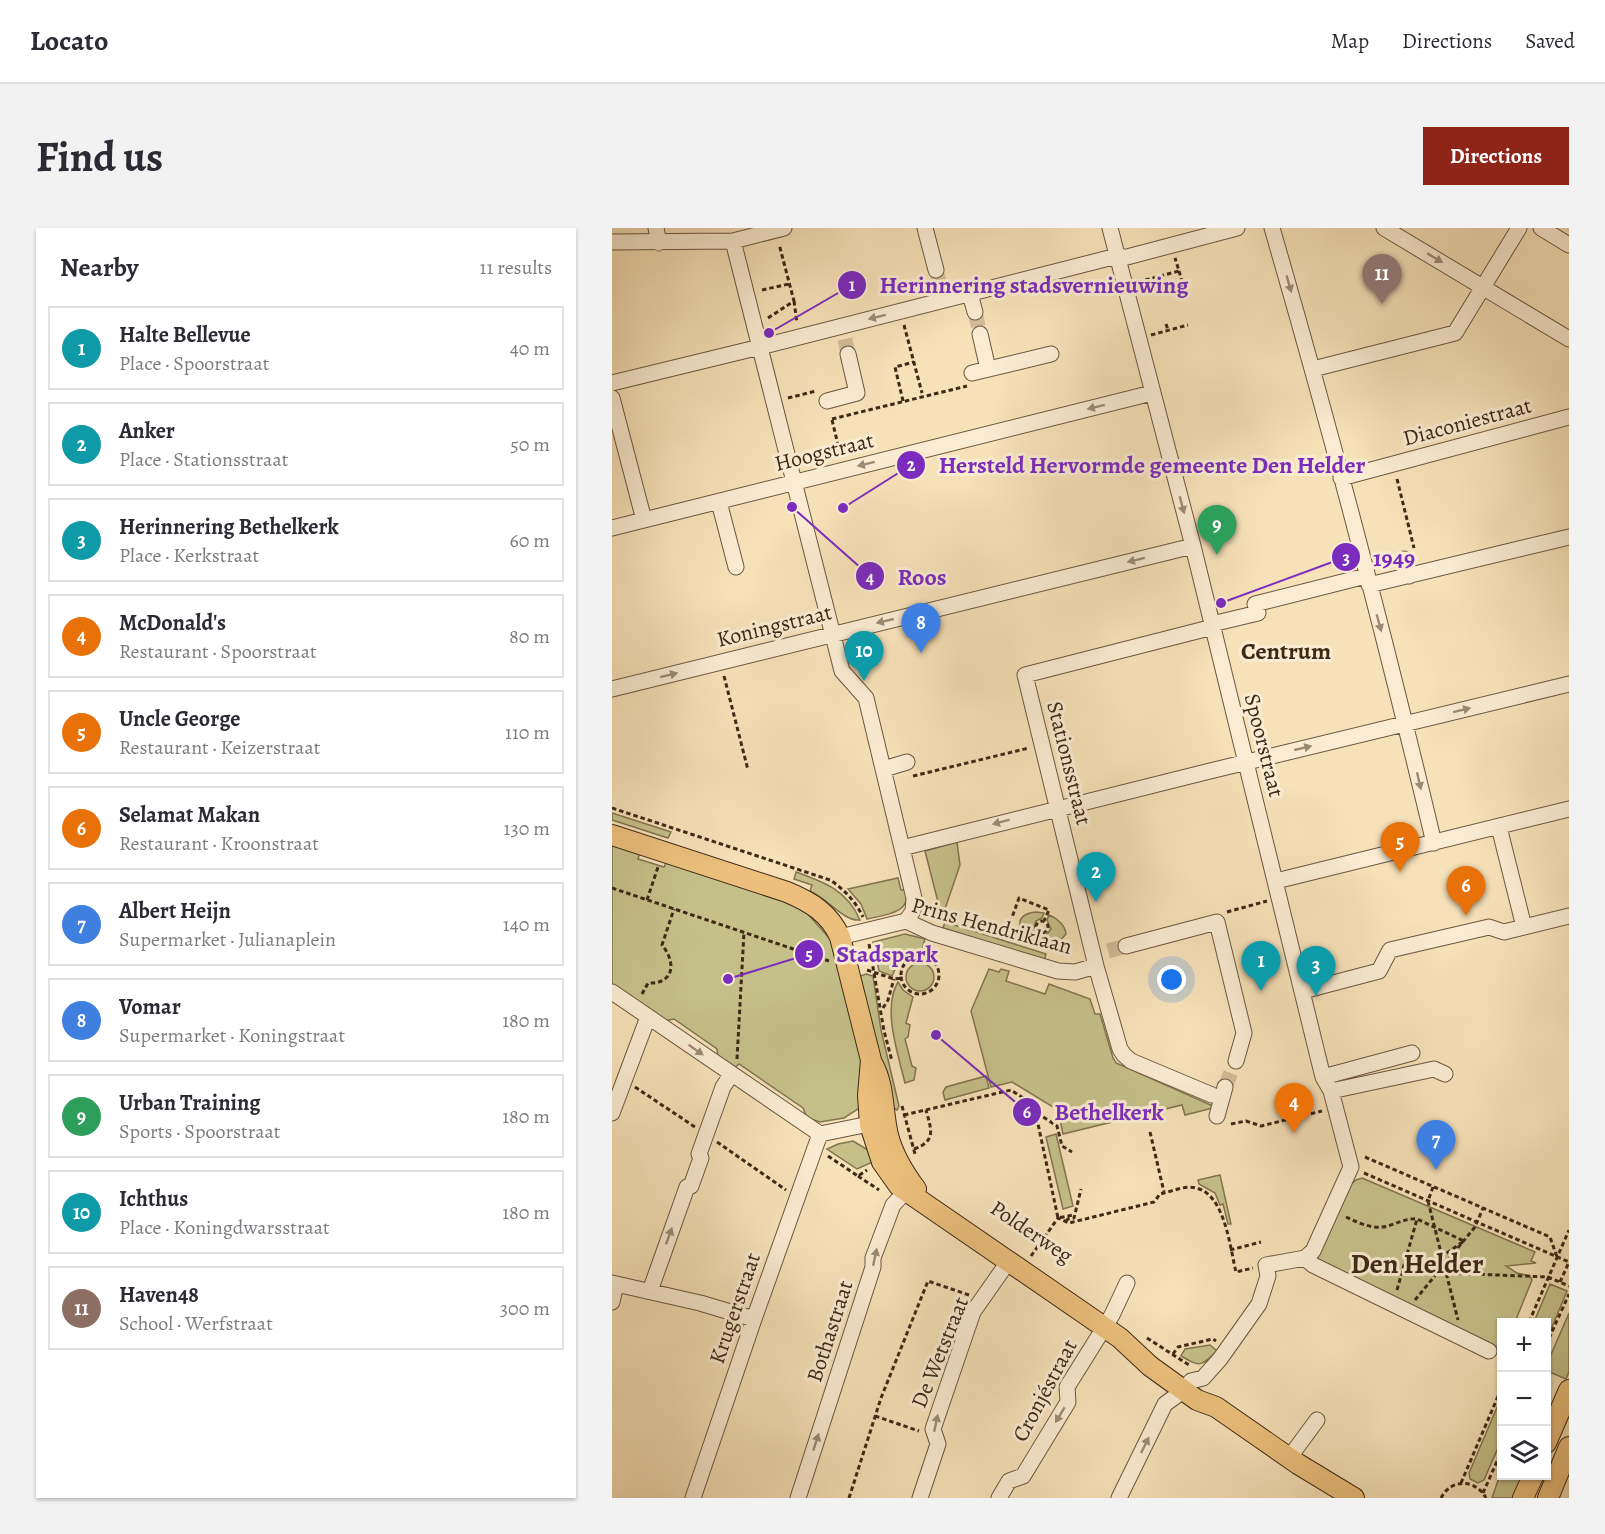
<!DOCTYPE html>
<meta charset="utf-8">
<style>
:root{--surface:#fff;--page:#f2f2f3;--text:#2b2b33;--muted:#7c7c81;--line:#e1e1e2;--accent:#8f2418}
body{margin:0;font-family:Alegreya,serif;background:var(--page);color:var(--text)}
.controls{position:absolute;right:18px;bottom:18px;display:grid;overflow:hidden;border-radius:0px;box-shadow:0 2px 4px #0004}
.controls button{width:54px;height:54px;display:grid;place-items:center;padding:0;border:0;border-bottom:2px solid var(--line);background:var(--surface);color:var(--text);font:30px sans-serif}
.you{position:absolute;left:560px;top:752px;width:21px;height:21px;margin:-15px;border:4px solid #fff;border-radius:50%;background:#1a73e8;box-shadow:0 0 0 9px #1a73e833}
.badge{display:grid;place-items:center;width:39px;height:39px;border-radius:50%;background:var(--accent);color:#fff;font-size:20px;font-weight:700}
.pin{position:absolute;translate:-50% -50px;filter:drop-shadow(0 2px 3px #0008)}
.pin::after{content:'';position:absolute;top:32px;width:21px;height:18px;background:inherit;clip-path:polygon(0 0,100% 0,50% 100%)}
.list{margin:0;padding:0;list-style:none}
h2{display:flex;justify-content:space-between;align-items:center;height:78px;margin:0;padding:0 24px;font-size:26px}
h2 small{font-size:20px;font-weight:400;color:var(--muted)}
.list li{display:grid;grid-template-columns:39px 1fr auto;gap:18px;align-items:center;box-sizing:border-box;height:84px;margin:0 12px 12px;padding:0 12px;border:2px solid var(--line);border-radius:0px}
.list b{display:block;font-size:22px;white-space:nowrap}
.list p{margin:0;font-size:20px;white-space:nowrap;color:var(--muted)}
.list em{font-size:20px;font-style:normal;color:var(--muted)}
.icon{flex:none;width:33px;height:33px;fill:none;stroke:currentColor;stroke-width:2;stroke-linecap:round;stroke-linejoin:round}
.map{position:relative;flex:none;width:957px;height:1270px;overflow:hidden;border-radius:0px}
header{display:flex;align-items:center;gap:36px;box-sizing:border-box;height:84px;padding:0 30px;background:var(--surface);border-bottom:2px solid var(--line)}
header strong{font-size:28px}
nav{display:flex;gap:33px;margin-inline-start:auto;font-size:21px}
.intro{display:flex;align-items:center;justify-content:space-between;box-sizing:border-box;height:144px;padding:0 36px}
h1{margin:0;font-size:42px}
.button{padding:15px 27px;border-radius:0px;background:var(--accent);color:#fff;font-size:21px;font-weight:700}
main{display:flex;gap:36px;padding:0 36px}
aside{flex:1;background:var(--surface);border-radius:0px;box-shadow:0 2px 4px #0004}
.map>svg:first-child{display:block}
.green{fill:#c5c08a;stroke:#827450;stroke-width:1.5}
.lines{fill:none;stroke-linecap:round;stroke-linejoin:round}
.minor-tunnel{stroke:#d2bc98;stroke-width:15;stroke-dasharray:15 8;stroke-linecap:butt}
.minor-casing{stroke:#6c563f;stroke-width:17}
.major-casing{stroke:#3e2816;stroke-width:22}
.path{stroke:#3e2816;stroke-width:3;stroke-dasharray:4.5 3;stroke-linecap:butt}
.minor{stroke:#faecd2;stroke-width:15}
.major{stroke:#ecc07c;stroke-width:20}
.oneway{fill:#9c8a74}
.labels{text-anchor:middle;stroke-width:6;stroke-linejoin:round;paint-order:stroke}
.street-label{font-size:22px;fill:#3e2816;stroke:#faecd2}
.neighbourhood-label{font-size:24px;font-weight:bold;fill:#3e2816;stroke:#faecd2}
.district-label{font-size:28px;font-weight:bold;fill:#3e2816;stroke:#faecd2}
.leader{fill:none;stroke:#7b2cbf;stroke-width:2}
.callout-dot{fill:#7b2cbf;stroke:#faecd2;stroke-width:2}
.mark-label{font-size:18px;text-anchor:middle;font-weight:bold;fill:#fff}
.callout-label{font-size:24px;text-anchor:middle;font-weight:bold;fill:#7b2cbf;stroke:#faecd2;stroke-width:6;stroke-linejoin:round;paint-order:stroke}
</style>
<header>
<strong>Locato</strong>
<nav><a>Map</a><a>Directions</a><a>Saved</a></nav>
</header>
<div class="intro"><h1>Find us</h1><a class="button">Directions</a></div>
<main>
<aside>
<h2>Nearby<small>11 results</small></h2>
<ul class="list">
<li><span class="badge" style="background:#0f9aa8">1</span><div><b>Halte Bellevue</b><p>Place · Spoorstraat</p></div><em>40 m</em></li>
<li><span class="badge" style="background:#0f9aa8">2</span><div><b>Anker</b><p>Place · Stationsstraat</p></div><em>50 m</em></li>
<li><span class="badge" style="background:#0f9aa8">3</span><div><b>Herinnering Bethelkerk</b><p>Place · Kerkstraat</p></div><em>60 m</em></li>
<li><span class="badge" style="background:#e8710a">4</span><div><b>McDonald's</b><p>Restaurant · Spoorstraat</p></div><em>80 m</em></li>
<li><span class="badge" style="background:#e8710a">5</span><div><b>Uncle George</b><p>Restaurant · Keizerstraat</p></div><em>110 m</em></li>
<li><span class="badge" style="background:#e8710a">6</span><div><b>Selamat Makan</b><p>Restaurant · Kroonstraat</p></div><em>130 m</em></li>
<li><span class="badge" style="background:#3f7fe0">7</span><div><b>Albert Heijn</b><p>Supermarket · Julianaplein</p></div><em>140 m</em></li>
<li><span class="badge" style="background:#3f7fe0">8</span><div><b>Vomar</b><p>Supermarket · Koningstraat</p></div><em>180 m</em></li>
<li><span class="badge" style="background:#2e9e5b">9</span><div><b>Urban Training</b><p>Sports · Spoorstraat</p></div><em>180 m</em></li>
<li><span class="badge" style="background:#0f9aa8">10</span><div><b>Ichthus</b><p>Place · Koningdwarsstraat</p></div><em>180 m</em></li>
<li><span class="badge" style="background:#8d6e63">11</span><div><b>Haven48</b><p>School · Werfstraat</p></div><em>300 m</em></li>
</ul>
</aside>
<div class="map">
<svg width="957" height="1270" viewBox="0 0 957 1270">
<rect width="100%" height="100%" fill="#f7e1b9"/>
<filter id="stains"><feTurbulence type="fractalNoise" baseFrequency=".00333" numOctaves="4"/><feColorMatrix values="0 0 0 0 .2 0 0 0 0 .09 0 0 0 0 .02 0 0 0 .5 -.17"/></filter>
<radialGradient id="worn" r=".72"><stop offset=".6" stop-color="#630" stop-opacity="0"/><stop offset="1" stop-color="#630" stop-opacity=".3"/></radialGradient>
<!-- green -->
<path class="green" d="M0 585 59 604 56 610 0 592Z
M345 614 348 637 332 684 328 682 313 623Z
M0 615 28 624 26 631 52 639 55 633 167 669 194 684 219 712 222 719 249 827 250 874 246 881 232 890 208 894 195 890 191 880 127 836 122 840 106 830 105 821 62 791 52 793 0 757Z
M184 644C212 654 235 662 248 692 232 694 215 670 198 663L200 657 182 651Z
M286 650 289 662H295C299 686 272 687 255 691L249 676 236 661Z
M424 684 432 685 430 690 424 693 422 698 426 706 423 713C405 706 400 686 424 684Z
M437 687C445 690 453 697 454 706L447 714 437 717 428 715 431 708 435 706 439 701 435 692Z
M333 694 434 726 432 733 331 700Z
M293 706 313 711 309 724C292 723 286 734 280 748L267 743 261 714Z
M294 749a14 14 0 1 1 28 0a14 14 0 1 1-28 0Z
M377 741 387 744 389 741 397 743 394 753 433 766 437 756 478 771 483 786H488L501 830 504 835 601 878V880L573 887 570 877 451 906 446 882 400 854 379 859 359 783Z
M254 746 261 748 269 802 287 878 285 882 281 880 246 749Z
M286 754 291 762 301 769 294 795 298 797 296 809 293 811 300 838 304 840 302 852 293 855C286 826 270 780 286 754Z
M374 848 377 860 333 872 331 864 334 859Z
M444 906 461 978 451 981 434 909Z
M241 913 256 922 263 933 245 941 215 921 226 916Z
M608 947 619 996H616L611 976 608 977 603 965 587 956 586 952Z
M750 950 923 1024 919 1033 924 1035 894 1038 905 1045 918 1048 920 1052 903 1094H890L889 1121 704 1030 738 957 744 952Z
M938 1056 955 1063 935 1111 934 1094H922Z
M957 1085V1144L954 1151 935 1143 934 1138Z
M598 1117 605 1123C589 1139 588 1139 569 1128L573 1121Z
M889 1170V1213L872 1252 866 1255 858 1251 857 1245Z
M889 1244 890 1248H913L903 1270H880Z"/>
<g class="lines">
<!-- minor-tunnel -->
<path class="minor-tunnel" d="M324 42 328 58
M363 84 368 106
M233 111 236 126
M496 723 514 718
M613 859 624 833"/>
<defs>
<path id="minor" d="M44 0 47 15
M313 0 324 42
M498 0 581 318 707 833 711 849 719 863 739 939 701 1023 693 1030
M660 0C719 203 773 409 822 615
M772 0 957 111
M929 0 957 17
M121 13 230 443 254 470 302 670 301 683 294 693
M0 14 121 13 172 0
M358 66 363 84
M368 106 376 141
M701 141 843 105 907 0
M360 145 439 126
M0 155 148 119 505 28 515 29 625 0
M0 170 32 292
M215 173 245 165 236 126
M729 250 957 189
M107 274 124 339
M0 300 540 165
M792 331 797 348
M757 357 957 309
M600 396 646 385 643 376 754 348
M0 461 581 318
M272 541 295 534
M887 599 912 699
M290 620 598 543 957 456
M664 653 957 581
M228 709 294 693 320 705 446 743 463 744 484 738
M514 718 605 694 632 805 624 833
M691 763 767 743 778 722 877 699 892 704 957 688
M0 764 208 906 267 894
M711 849 800 825
M719 863 822 841 833 846
M600 867 519 833 512 827 508 821 484 738 413 447 601 399
M0 885 36 789
M605 888 613 859
M693 1030 701 1037 877 1123
M0 1055 88 1075 142 1091
M38 1063 75 959 79 958 89 930 87 926 111 859 119 847
M0 1074 4 1056
M677 1230 705 1192
M81 1270 142 1091 208 906
M186 1270 261 1039V1030L281 977 300 957
M308 1270 326 1216 321 1201 361 1084 396 1034
M387 1270 397 1253 411 1248 456 1174 455 1159 500 1087 515 1055
M507 1270 553 1176 571 1163 579 1153 591 1150 608 1131 647 1076 656 1048 654 1037 693 1030"/>
<path id="major" d="M0 607 175 664C199 674 217 685 228 709L259 832 256 867 258 897 270 934 287 958 508 1110 538 1138 585 1172 604 1179 686 1236 742 1270
M260 835C273 858 270 882 276 907 281 927 292 945 304 961
M934 1215 957 1162
M911 1270 921 1248
M936 1270 957 1219"/>
</defs>
<!-- minor casing -->
<use href="#minor" class="minor-casing"/>
<!-- major casing -->
<use href="#major" class="major-casing"/>
<!-- path -->
<path class="path" d="M567 43 571 57 568 59
M544 49 548 62
M526 54 567 43 563 30
M150 62 177 56
M182 73 185 95
M156 90 182 73 167 16
M554 96 556 102
M292 97 310 165
M539 107 576 97
M176 170 204 163
M291 173 283 139 302 134
M220 191 355 158
M220 192 229 229
M785 251 802 320
M112 448 136 542
M301 548 417 520
M0 580 218 652C232 661 244 674 251 689
M0 660 217 733
M35 672 46 639
M615 684 655 673
M424 699a6 6 0 1 1 12 0a6 6 0 1 1-12 0Z
M393 709 407 670 437 682 432 693
M257 716 272 803 280 833
M423 718 428 705
M289 747a19 19 0 1 1 38 0a19 19 0 1 1-38 0Z
M255 742 282 751 290 750
M30 766 36 755C63 756 64 734 50 717L62 681
M271 780 276 772 282 751
M125 831 132 704
M23 859 83 899
M290 878 303 926
M425 885 445 898 450 918 460 924
M292 887 399 862 422 877 446 990 461 987
M619 896 634 893 649 898 710 883
M538 904 552 964
M105 914 174 962
M302 921C325 913 319 901 314 882
M216 928 246 948 255 942
M753 929 938 1009 945 1029
M752 945 957 1034
M246 948 267 962
M821 959 816 973 846 1092
M734 989C747 995 761 1002 776 998 786 995 795 990 805 991L852 1013 808 1044 936 1049 957 1058
M454 993 456 991 462 990 469 961
M618 1022 649 1014
M419 1028 446 990 457 995 542 974 548 966 552 965C561 963 574 957 584 960 613 966 618 1020 624 1044L641 1040
M948 1054 957 1034
M785 1062 805 991
M803 1072 863 999 871 980
M917 1094 957 1002
M535 1110 577 1137
M934 1117 957 1066
M561 1126 566 1119 601 1111 604 1113
M934 1152 941 1155
M263 1188 307 1203
M849 1255 890 1159
M871 1265 890 1222
M237 1270 269 1170 316 1053 357 1067
M829 1270C839 1250 864 1251 874 1270"/>
<!-- minor -->
<use href="#minor" class="minor"/>
<!-- major -->
<use href="#major" class="major"/>
</g>
<!-- one-way arrows -->
<defs><path id="oneway-solid" d="M-6-.8H1V-3.2L6.5 0L1 3.2V.8H-6Z" transform="scale(1.5)"/></defs>
<g class="oneway">
<use href="#oneway-solid" transform="translate(823 30) rotate(31)"/>
<use href="#oneway-solid" transform="translate(677 56) rotate(74)"/>
<use href="#oneway-solid" transform="translate(265 89) rotate(166)"/>
<use href="#oneway-solid" transform="translate(484 179) rotate(166)"/>
<use href="#oneway-solid" transform="translate(254 236) rotate(166)"/>
<use href="#oneway-solid" transform="translate(570 277) rotate(75)"/>
<use href="#oneway-solid" transform="translate(524 332) rotate(166)"/>
<use href="#oneway-solid" transform="translate(273 393) rotate(167)"/>
<use href="#oneway-solid" transform="translate(767 395) rotate(75)"/>
<use href="#oneway-solid" transform="translate(57 447) rotate(-14)"/>
<use href="#oneway-solid" transform="translate(850 482) rotate(-14)"/>
<use href="#oneway-solid" transform="translate(691 520) rotate(-13)"/>
<use href="#oneway-solid" transform="translate(807 553) rotate(77)"/>
<use href="#oneway-solid" transform="translate(389 594) rotate(165)"/>
<use href="#oneway-solid" transform="translate(84 822) rotate(35)"/>
<use href="#oneway-solid" transform="translate(57 1008) rotate(-70)"/>
<use href="#oneway-solid" transform="translate(263 1029) rotate(-78)"/>
<use href="#oneway-solid" transform="translate(448 1187) rotate(121)"/>
<use href="#oneway-solid" transform="translate(324 1195) rotate(-78)"/>
<use href="#oneway-solid" transform="translate(204 1214) rotate(-72)"/>
<use href="#oneway-solid" transform="translate(533 1217) rotate(-64)"/>
</g>
<g class="labels">
<!-- street labels -->
<g class="street-label">
<text transform="translate(855 193) rotate(-15)" y="8">Diaconiestraat</text>
<text transform="translate(212 223) rotate(-14)" y="8">Hoogstraat</text>
<text transform="translate(162 397) rotate(-14)" y="8">Koningstraat</text>
<text transform="translate(653 517) rotate(76)" y="8">Spoorstraat</text>
<text transform="translate(458 535) rotate(76)" y="8">Stationsstraat</text>
<text transform="translate(380 697) rotate(15)" y="8">Prins Hendriklaan</text>
<text transform="translate(420 1003) rotate(34)" y="8">Polderweg</text>
<text transform="translate(122 1080) rotate(-71)" y="8">Krugerstraat</text>
<text transform="translate(217 1103) rotate(-72)" y="8">Bothastraat</text>
<text transform="translate(327 1124) rotate(-68)" y="8">De Wetstraat</text>
<text transform="translate(432 1162) rotate(-62)" y="8">Cronjéstraat</text>
</g>
<!-- neighbourhood labels -->
<g class="neighbourhood-label">
<text x="674" y="431">Centrum</text>
</g>
<!-- district labels -->
<g class="district-label">
<text x="805" y="1045">Den Helder</text>
</g>
</g>
<!-- callouts -->
<path class="leader" d="M157 105L240 57M231 280L299 237M609 375L734 329M180 279L258 348M116 751L197 726M324 807L415 884"/>
<g class="callout-dot">
<circle cx="157" cy="105" r="6"/>
<circle cx="231" cy="280" r="6"/>
<circle cx="609" cy="375" r="6"/>
<circle cx="180" cy="279" r="6"/>
<circle cx="116" cy="751" r="6"/>
<circle cx="324" cy="807" r="6"/>
<circle cx="240" cy="57" r="15"/>
<circle cx="299" cy="237" r="15"/>
<circle cx="734" cy="329" r="15"/>
<circle cx="258" cy="348" r="15"/>
<circle cx="197" cy="726" r="15"/>
<circle cx="415" cy="884" r="15"/>
</g>
<g class="mark-label">
<text x="240" y="63">1</text>
<text x="299" y="243">2</text>
<text x="734" y="336">3</text>
<text x="258" y="355">4</text>
<text x="197" y="732">5</text>
<text x="415" y="890">6</text>
</g>
<g class="callout-label">
<text x="422" y="65">Herinnering stadsvernieuwing</text>
<text x="540" y="245">Hersteld Hervormde gemeente Den Helder</text>
<text x="782" y="338">1949</text>
<text x="310" y="357">Roos</text>
<text x="275" y="734">Stadspark</text>
<text x="497" y="892">Bethelkerk</text>
</g>
<rect width="100%" height="100%" filter="url(#stains)"/>
<rect width="100%" height="100%" fill="url(#worn)"/>
</svg>
<div class="controls">
<button>+</button>
<button>−</button>
<button><svg class="icon" aria-label="layers" viewBox="0 0 24 24"><path d="M12 4l9 5-9 5-9-5zM3 14l9 5 9-5"/></svg></button>
</div>
<div class="you"></div>
<div class="pin badge" style="left:649px;top:763px;background:#0f9aa8">1</div>
<div class="pin badge" style="left:484px;top:674px;background:#0f9aa8">2</div>
<div class="pin badge" style="left:704px;top:768px;background:#0f9aa8">3</div>
<div class="pin badge" style="left:682px;top:905px;background:#e8710a">4</div>
<div class="pin badge" style="left:788px;top:644px;background:#e8710a">5</div>
<div class="pin badge" style="left:854px;top:688px;background:#e8710a">6</div>
<div class="pin badge" style="left:824px;top:942px;background:#3f7fe0">7</div>
<div class="pin badge" style="left:309px;top:425px;background:#3f7fe0">8</div>
<div class="pin badge" style="left:605px;top:327px;background:#2e9e5b">9</div>
<div class="pin badge" style="left:252px;top:453px;background:#0f9aa8">10</div>
<div class="pin badge" style="left:770px;top:76px;background:#8d6e63">11</div>
</div>
</main>
